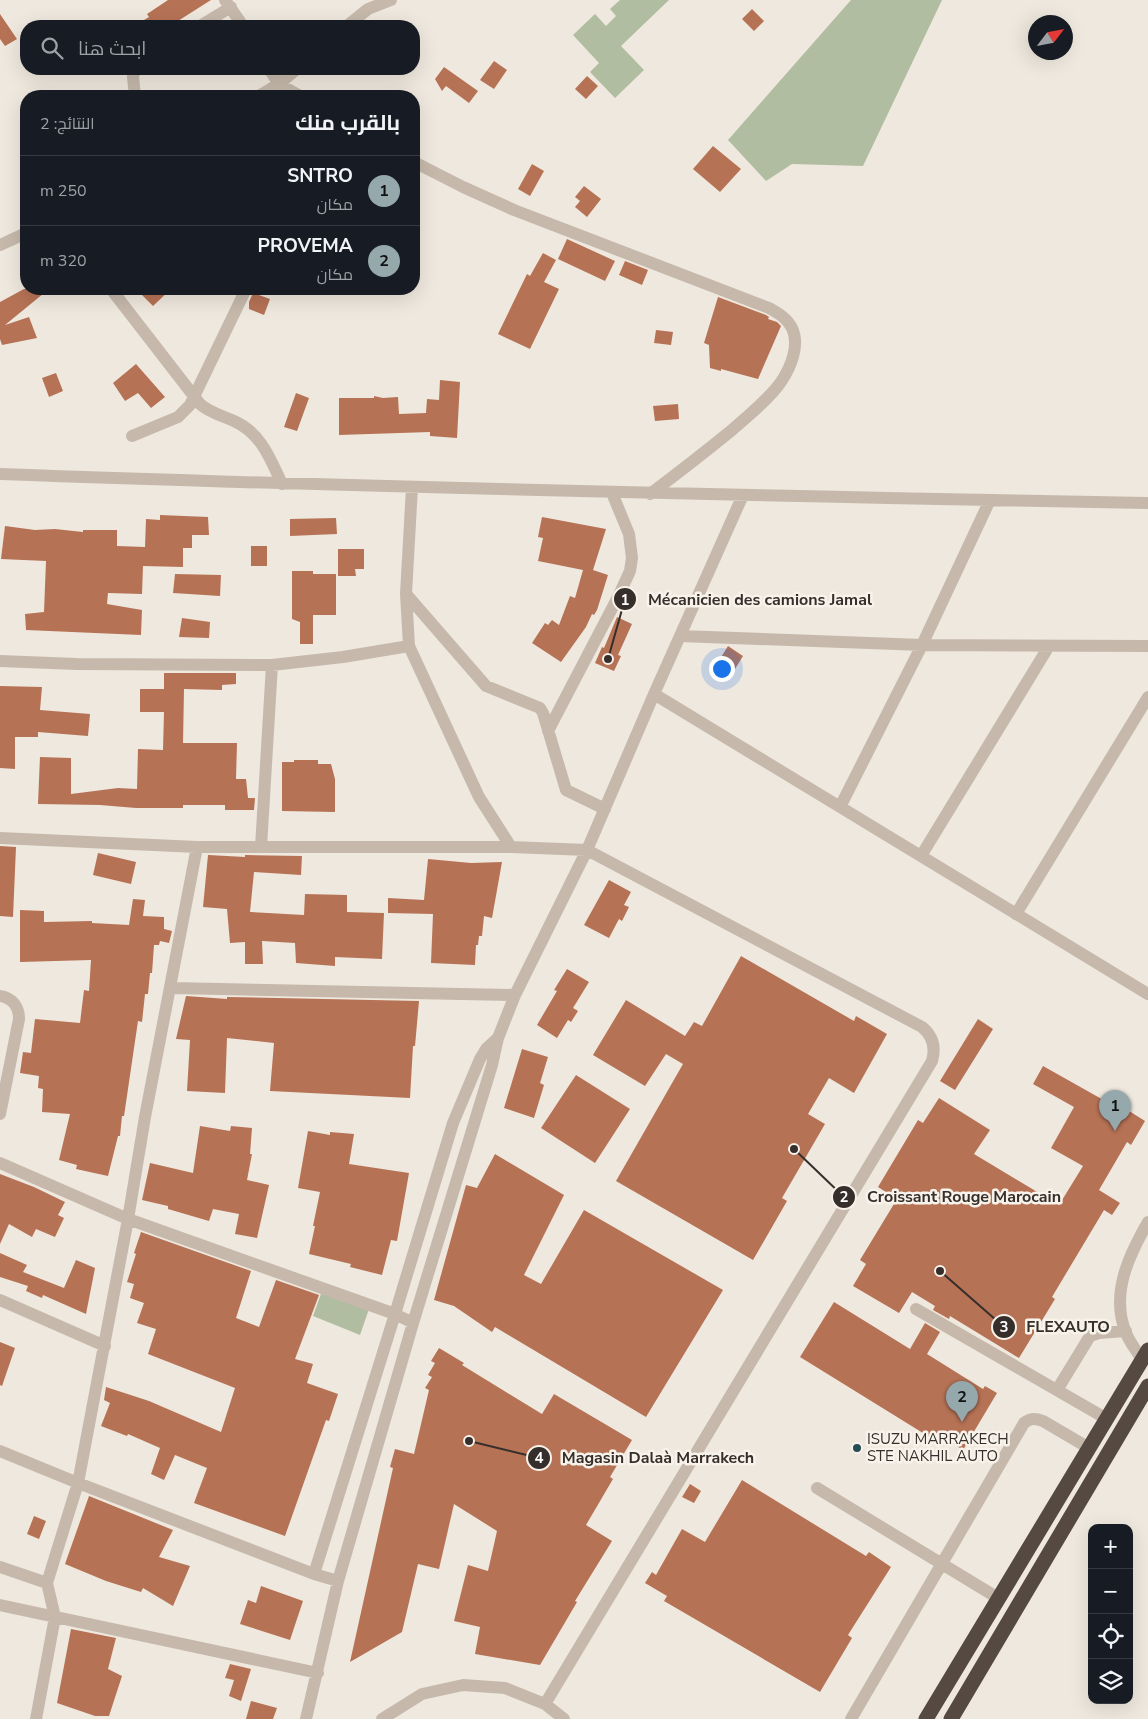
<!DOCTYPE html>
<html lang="ar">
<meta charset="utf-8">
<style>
:root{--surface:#171b24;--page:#20242c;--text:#f1f3f6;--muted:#9ea1a6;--line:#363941;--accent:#95a8ac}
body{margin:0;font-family:"Nunito Sans",Cairo,sans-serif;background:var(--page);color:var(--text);direction:rtl}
.controls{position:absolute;right:15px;bottom:15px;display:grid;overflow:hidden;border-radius:10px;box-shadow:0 5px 20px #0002}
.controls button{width:45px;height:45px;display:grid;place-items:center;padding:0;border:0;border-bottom:1px solid var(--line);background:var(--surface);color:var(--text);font:25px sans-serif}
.compass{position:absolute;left:1028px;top:15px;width:45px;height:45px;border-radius:50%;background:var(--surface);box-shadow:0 5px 20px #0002;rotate:58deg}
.you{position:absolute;left:721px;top:668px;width:18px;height:18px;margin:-12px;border:4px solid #fff;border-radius:50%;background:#1a73e8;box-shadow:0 0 0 8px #1a73e833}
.badge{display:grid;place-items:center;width:32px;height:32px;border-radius:50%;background:var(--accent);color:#111;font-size:16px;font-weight:700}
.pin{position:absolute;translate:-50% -41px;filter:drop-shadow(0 1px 2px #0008)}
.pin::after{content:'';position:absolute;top:26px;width:18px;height:15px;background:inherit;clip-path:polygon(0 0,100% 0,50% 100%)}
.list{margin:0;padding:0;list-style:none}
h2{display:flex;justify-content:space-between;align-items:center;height:65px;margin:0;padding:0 20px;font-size:21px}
h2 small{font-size:16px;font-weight:400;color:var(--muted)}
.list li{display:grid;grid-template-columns:32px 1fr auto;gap:15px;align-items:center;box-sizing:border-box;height:70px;padding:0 20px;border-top:1px solid var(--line)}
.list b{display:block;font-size:19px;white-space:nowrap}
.list p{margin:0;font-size:16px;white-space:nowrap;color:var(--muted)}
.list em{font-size:16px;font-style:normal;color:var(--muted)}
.icon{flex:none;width:28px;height:28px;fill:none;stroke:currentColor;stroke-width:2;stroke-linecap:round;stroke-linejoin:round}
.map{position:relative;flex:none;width:1148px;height:1719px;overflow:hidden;direction:ltr}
.search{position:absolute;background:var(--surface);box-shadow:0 5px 20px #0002;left:20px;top:20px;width:400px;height:55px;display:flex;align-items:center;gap:12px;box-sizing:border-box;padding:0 18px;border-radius:20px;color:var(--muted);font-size:19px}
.panel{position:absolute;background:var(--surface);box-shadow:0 5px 20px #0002;left:20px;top:90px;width:400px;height:205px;border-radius:20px;direction:rtl}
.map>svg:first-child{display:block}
.green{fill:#b1bda0}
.building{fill:#b67255}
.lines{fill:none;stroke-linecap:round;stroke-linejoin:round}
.minor{stroke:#c6b9ac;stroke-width:12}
.highway{stroke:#554942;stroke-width:15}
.poi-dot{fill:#244c51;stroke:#f7f2ea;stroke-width:2}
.labels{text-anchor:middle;stroke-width:5;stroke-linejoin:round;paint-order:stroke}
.poi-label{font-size:15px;fill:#352e2a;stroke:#f7f2ea;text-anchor:start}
.leader{fill:none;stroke:#352e2a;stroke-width:2}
.callout-dot{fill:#352e2a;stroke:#f7f2ea;stroke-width:2}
.mark-label{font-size:15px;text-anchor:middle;font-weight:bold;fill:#fff}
.callout-label{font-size:16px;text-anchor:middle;font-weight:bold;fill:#352e2a;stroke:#f7f2ea;stroke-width:5;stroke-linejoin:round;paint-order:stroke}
</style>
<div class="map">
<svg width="1148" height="1719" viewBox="0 0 1148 1719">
<rect width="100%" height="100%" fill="#efe8de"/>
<!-- green -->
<path class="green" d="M620 0H669L621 46 644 70 615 98 590 72 599 63 573 35 595 14 606 26 616 16 610 9Z
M851 0H942L863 166 792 164 766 181 728 140Z
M322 1291 369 1309 360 1335 313 1316Z"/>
<!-- building -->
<path class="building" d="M168 0H211L170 26H134L149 17 147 14Z
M752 9 764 21 754 31 742 19Z
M0 14 17 39 5 46 0 39Z
M494 61 507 70 494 89 480 80Z
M444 67 478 91 469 103 446 86 442 91 435 79Z
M587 76 598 86 586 99 575 89Z
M713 146 741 169 720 192 693 169Z
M532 164 544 171 530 196 518 189Z
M584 186 601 199 587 217 575 207 580 201 575 197Z
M567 239 615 261 605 281 558 259Z
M543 253 556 260 544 282 559 289 530 349 498 334 527 274 530 276Z
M625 261 648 270 642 285 619 275Z
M24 289H49L5 325 29 317 37 338 2 345 0 339V302Z
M136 289H171L153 306Z
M253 293 270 299 264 315 249 309V302Z
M718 297 766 315 769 317 768 319 777 322 781 326 758 379 721 369V371L710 368 709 345 704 343Z
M656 330 673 332 671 345 654 343Z
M136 364 165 397 151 408 138 393 125 401 113 383Z
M56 373 63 391 49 397 42 378Z
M440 380 460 382 457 438 430 436V432L339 435V398H374V396L383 398 398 397 399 414 426 413 427 399 439 400Z
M296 393 309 398 297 431 284 427Z
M678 404 679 419 655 421 653 406Z
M160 515 208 517 209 535H192V548H183V567L143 566 142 594 108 593 107 604 142 610 141 635 26 630 25 614 44 612 46 561 1 559 5 526 35 530 55 529 83 532V530H117V546L145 547 146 519 160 520Z
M542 517 606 529 593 570 608 575 597 610 594 615 592 614 586 627 561 662 532 643 545 623 548 625 552 620 559 625 570 596 575 598 583 570 538 561 543 538 538 537Z
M336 518 337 534 290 536V519Z
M251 546H267V566H251Z
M338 549H364V569H355L356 576H338Z
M292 571H313V574H336V615H313V644H300V622L292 619Z
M175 574 221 575 220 596 173 593Z
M617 617 632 624 618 655 621 656 614 671 595 663 602 647 604 648Z
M182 618 210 622 209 638 179 637Z
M728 646 743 656 735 669 720 659Z
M164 673H236V684L222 685V690L184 689 183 743H237L236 779H246L248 798H255L254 810H225V805H183V808H136L100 805 38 804 40 757 71 758V794L118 788 137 789 138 749 163 750 164 712H140V689H164Z
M0 686 42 687 40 710 90 714 88 736 38 732V737H15V769L0 768Z
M294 760H318V764H331L335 779V812L282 811V762H294Z
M0 846 16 847 13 917 0 916Z
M98 853 136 862 131 884 93 875Z
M208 855 245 857V855L302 856 301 875 254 872 250 912 304 915 305 894 347 895V912L384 913 382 959 335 957V966L296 963 295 943 262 941 263 964H245V942L230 943 227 909 203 907Z
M428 859 471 863 502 862 492 918 484 916 482 936H479L478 945H476L475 965 431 963 433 914 388 913V898L424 900Z
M609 880 631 892 624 905 629 907 622 921 619 919 609 938 584 925Z
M133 899 145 900 143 916 164 917V929L172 931 169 943 160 941 159 945H154L152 973H150L148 994H145L142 1022 138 1021 124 1116H122L120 1136H118L108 1176 76 1169 77 1165 59 1160 70 1114 42 1112 43 1089 38 1088 39 1076 20 1073 23 1052 31 1053 35 1019 80 1023 84 990 89 991 91 960 20 962V910L44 911V922L92 921V923L129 925Z
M741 956 854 1021 856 1016 887 1034 854 1093 829 1078 808 1114 825 1124 782 1198 787 1201 753 1260 616 1181 683 1064 666 1054 645 1086 593 1055 626 1000 685 1036 694 1022 702 1026Z
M567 969 589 982 573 1008 578 1011 571 1022 568 1020 557 1038 537 1025 557 991 554 990Z
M186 996 227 999V997L419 1001 415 1046H413L410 1098 270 1091 274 1043 227 1038 225 1093 187 1091 190 1040 176 1039Z
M978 1019 993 1029 955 1090 940 1081Z
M522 1049 548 1057 540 1083 544 1085 534 1118 504 1108Z
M1043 1066 1107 1102 1110 1099 1145 1121 1131 1145 1127 1142 1099 1190 1120 1203 1112 1215 1104 1210 1052 1297 1055 1299 1019 1358 950 1316 949 1319 933 1310 935 1306 912 1292 899 1313 853 1286 866 1264 860 1260 897 1199 878 1187 918 1120 923 1123 939 1098 990 1130 974 1154 1059 1205 1083 1166 1051 1148 1074 1107 1033 1084Z
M576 1075 630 1109 595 1163 541 1128Z
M200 1126 230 1131 231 1126 252 1128 250 1154H252L247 1180 269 1185 257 1238 235 1234 239 1214 213 1209 209 1221 168 1209V1206L142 1200 150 1163 193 1173Z
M308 1131 330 1135V1132L354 1134 349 1164 409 1173 397 1241 391 1240 382 1275 350 1267 351 1264 309 1254 315 1226H313L320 1192 298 1188Z
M495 1154 564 1195 524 1275 541 1284 584 1210 723 1290 646 1417 495 1327 492 1332 454 1306 434 1300 466 1185 477 1188Z
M0 1174 34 1187 65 1202 58 1215 64 1218 55 1237 36 1229 32 1237 9 1224 0 1244Z
M141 1232 251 1271 236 1318 259 1327 276 1280 319 1295 295 1359 313 1364 307 1383 338 1394 329 1421 326 1420 285 1536 194 1503 207 1468 175 1455 164 1480 151 1474 160 1448 128 1434 127 1436 101 1426 110 1403 104 1400 106 1387 149 1401 221 1432 235 1388 148 1354 156 1329 137 1323 144 1303 130 1298 134 1284 127 1282 136 1254 134 1253Z
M0 1253 27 1265 23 1272 64 1288 76 1260 95 1268 86 1314 43 1295 42 1298 26 1291 28 1286 0 1277Z
M834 1302 910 1349 925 1323 940 1332 927 1354 983 1389 985 1386 997 1393 963 1450 935 1432 931 1438 800 1357Z
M0 1342 15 1348 2 1386 0 1385Z
M439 1348 464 1363 462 1365 542 1414 554 1394 632 1440 610 1477 613 1479 586 1525 612 1541 575 1601 577 1602 540 1665 475 1654 480 1627 454 1621 468 1565 488 1571 497 1531 454 1504 439 1569 418 1564 402 1632 350 1662 393 1468 390 1467 395 1449 414 1454 429 1390 425 1388 432 1377 428 1375 435 1363 431 1361Z
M742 1480 866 1556 869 1552 891 1567 848 1635 852 1638 820 1692 664 1601 667 1596 645 1583 652 1572 656 1575 682 1529 705 1542Z
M690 1484 701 1491 694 1503 682 1497Z
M89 1496 173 1530 159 1557 190 1566 173 1606 143 1588 141 1592 106 1581 65 1564Z
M34 1516 46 1521 39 1539 27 1534Z
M261 1586 303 1601 290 1640 240 1624 248 1600 256 1603Z
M71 1629 116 1638 108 1669 122 1676 109 1716H95L57 1703Z
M230 1664 251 1669 241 1701 229 1696 234 1680 225 1678Z
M251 1701 277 1708 273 1719H246Z"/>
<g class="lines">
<!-- minor -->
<path class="minor" d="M225 0 243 26
M200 26 231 7
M347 26 368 9 391 0
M269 69 279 84 300 96
M135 96 133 77 135 69
M259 96 279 84 297 69
M414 162 463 187 514 210 769 308C778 313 787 318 792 328 800 345 791 367 781 382 768 400 749 415 732 430 705 452 678 473 650 494
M0 245 26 233
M111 289 200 404C210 413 221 415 234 421 261 433 270 458 282 484
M132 436 178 417 190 405 246 289
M0 474C383 488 765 496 1148 503
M412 487 406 594 409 646 479 797 511 847
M406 594 486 686 540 708 543 713 566 790 605 809
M680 636 922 645 1148 646
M0 661 77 664 272 665 343 657 409 646
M654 694 1148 994
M548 731 618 597 630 571 632 558 629 534 612 493
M840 807 922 645 990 500
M0 838 197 847H511L587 850 922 1027C933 1036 936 1047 932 1061L545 1704
M261 847 272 665
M921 856 1049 646
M1016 914 1148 697
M171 988 515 995
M0 996C12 998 19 1006 19 1019L0 1114
M0 1163 128 1219 395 1314 413 1323
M0 1300 105 1346
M916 1309 1107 1419
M1142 1360C1137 1351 1130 1343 1126 1333 1110 1294 1129 1255 1148 1222
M1057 1390 1090 1336 1099 1333 1126 1331
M0 1451 78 1483 314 1574 338 1581
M817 1488 998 1598
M0 1567 47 1583
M314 1574 395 1314 453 1123 480 1059 486 1049 498 1038
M0 1605 318 1673
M36 1719 55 1617 47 1583 78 1483 128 1219 145 1117 197 847
M306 1719 338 1581 413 1323 492 1065 498 1038 515 995 587 850 654 694 743 495
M382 1719 422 1694 463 1685 505 1688 545 1704 564 1719
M851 1719 1024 1423C1031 1418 1035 1418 1043 1421L1089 1448"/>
<!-- highway -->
<path class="highway" d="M926 1719 1148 1350
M951 1719 1148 1386"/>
</g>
<!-- markers -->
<circle class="poi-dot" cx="857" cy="1448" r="5"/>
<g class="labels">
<!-- poi labels -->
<g class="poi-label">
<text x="867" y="1444">ISUZU MARRAKECH<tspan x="867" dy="17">STE NAKHIL AUTO</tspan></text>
</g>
</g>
<!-- callouts -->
<path class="leader" d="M608 659L625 599M794 1149L844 1197M940 1271L1004 1327M469 1441L539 1458"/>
<g class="callout-dot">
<circle cx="608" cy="659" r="5"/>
<circle cx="794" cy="1149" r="5"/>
<circle cx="940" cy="1271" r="5"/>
<circle cx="469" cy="1441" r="5"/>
<circle cx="625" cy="599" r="12"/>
<circle cx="844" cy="1197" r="12"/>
<circle cx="1004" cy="1327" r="12"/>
<circle cx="539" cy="1458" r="12"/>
</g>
<g class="mark-label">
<text x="625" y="605">1</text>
<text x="844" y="1202">2</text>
<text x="1004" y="1332">3</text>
<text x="539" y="1463">4</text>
</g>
<g class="callout-label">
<text x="760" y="605">Mécanicien des camions Jamal</text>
<text x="964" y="1202">Croissant Rouge Marocain</text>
<text x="1068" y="1332">FLEXAUTO</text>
<text x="658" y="1463">Magasin Dalaà Marrakech</text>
</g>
</svg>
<div class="controls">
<button>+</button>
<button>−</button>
<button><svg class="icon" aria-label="locate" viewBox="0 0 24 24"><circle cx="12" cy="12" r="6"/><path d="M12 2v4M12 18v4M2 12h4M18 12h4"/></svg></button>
<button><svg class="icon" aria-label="layers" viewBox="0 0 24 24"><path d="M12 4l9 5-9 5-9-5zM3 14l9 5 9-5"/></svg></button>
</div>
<svg class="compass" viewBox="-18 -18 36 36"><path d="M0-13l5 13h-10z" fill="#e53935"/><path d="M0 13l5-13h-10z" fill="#9ea1a6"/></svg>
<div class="you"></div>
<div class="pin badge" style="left:1115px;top:1131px">1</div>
<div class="pin badge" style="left:962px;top:1422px">2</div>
<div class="search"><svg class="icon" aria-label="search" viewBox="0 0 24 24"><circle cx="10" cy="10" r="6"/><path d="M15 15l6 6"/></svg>ابحث هنا</div>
<section class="panel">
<h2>بالقرب منك<small>النتائج: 2</small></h2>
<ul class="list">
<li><span class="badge">1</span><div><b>SNTRO</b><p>مكان</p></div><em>250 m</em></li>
<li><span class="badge">2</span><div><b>PROVEMA</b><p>مكان</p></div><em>320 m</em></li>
</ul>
</section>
</div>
